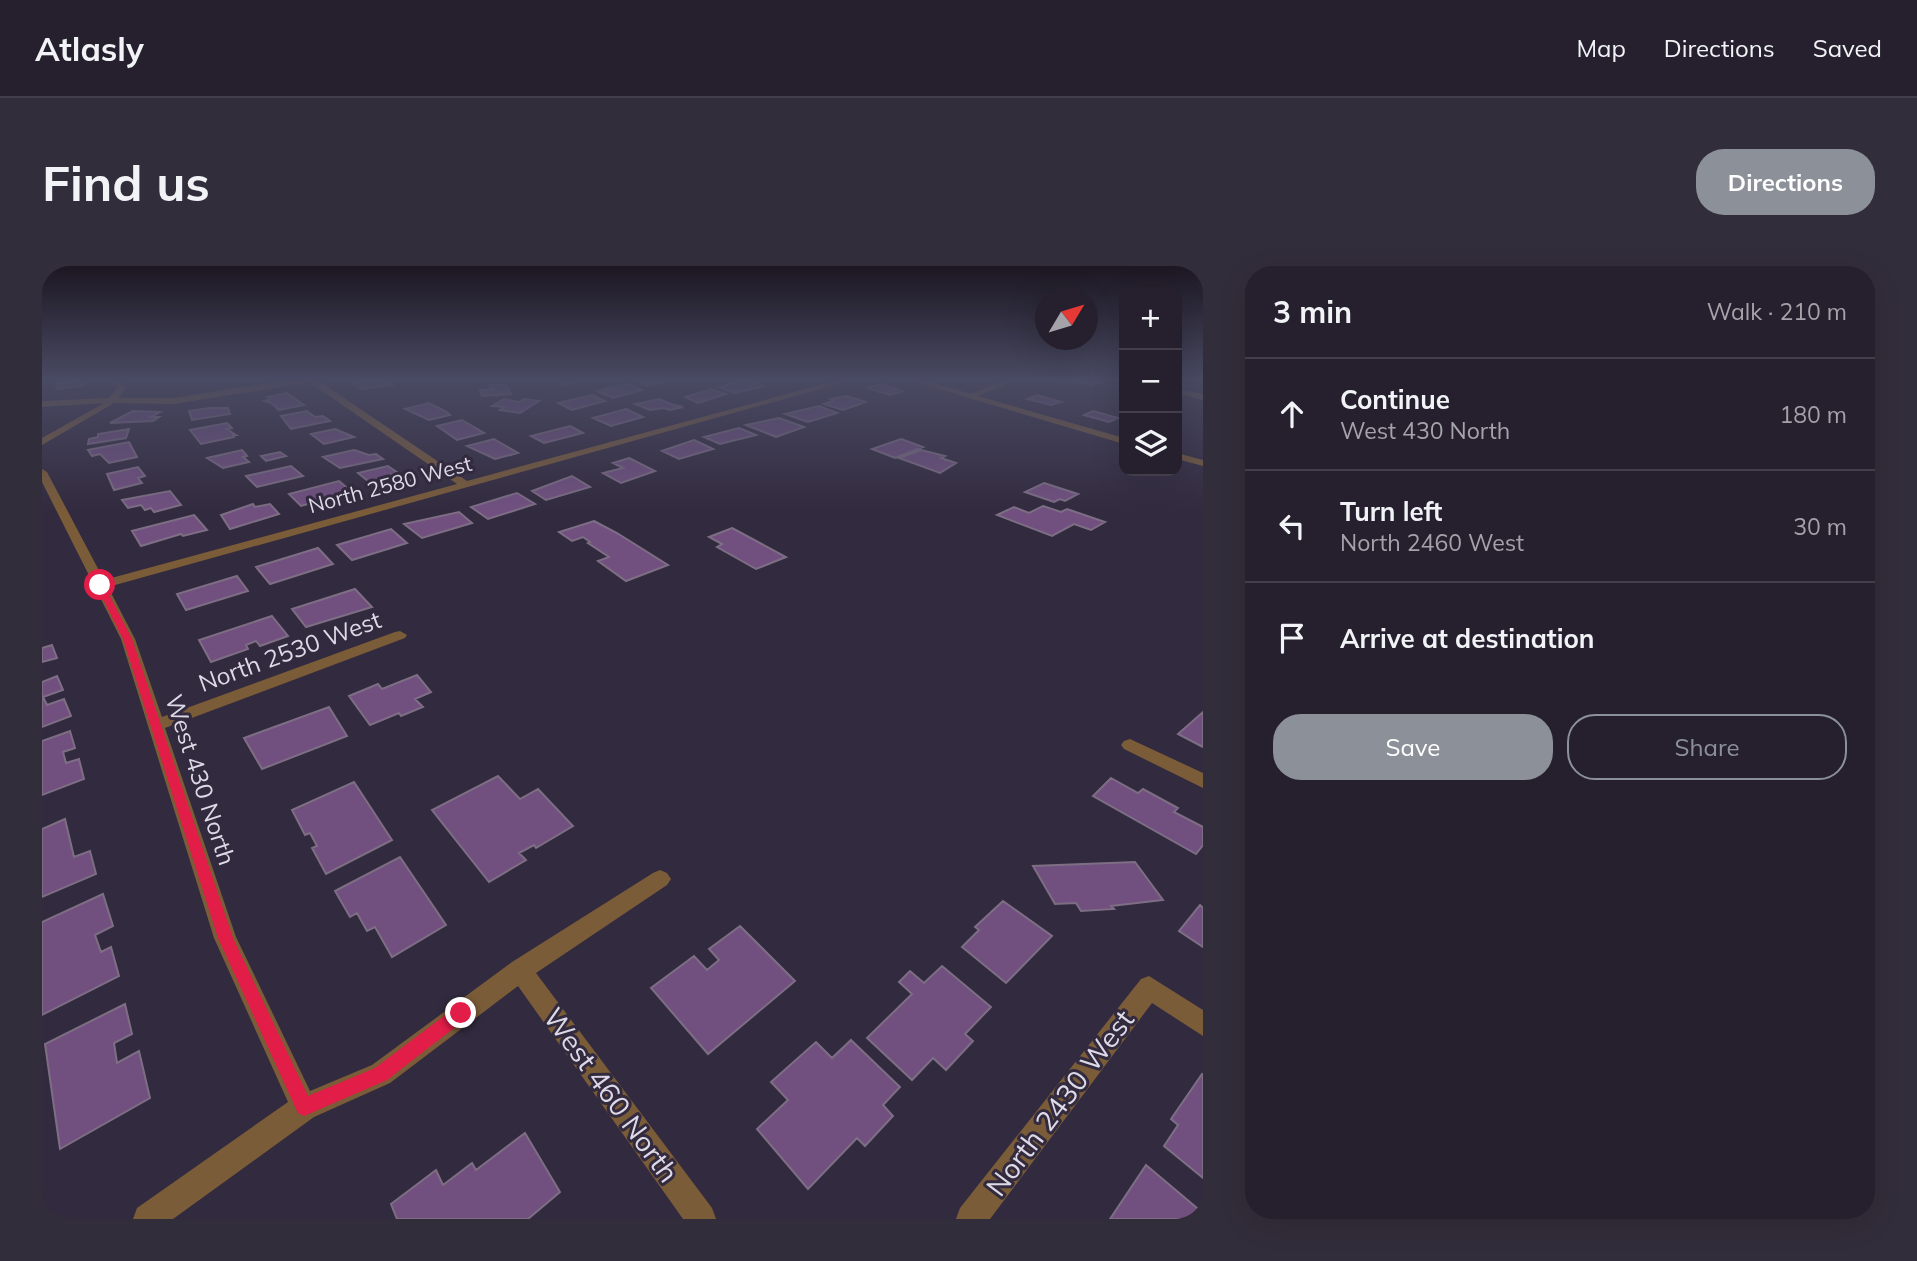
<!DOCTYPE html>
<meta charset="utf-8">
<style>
:root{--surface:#26202e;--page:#322d3a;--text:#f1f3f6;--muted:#a4a3aa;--line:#423e4a;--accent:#8c9099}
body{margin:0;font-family:Mulish,sans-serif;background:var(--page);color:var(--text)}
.controls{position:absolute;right:21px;top:21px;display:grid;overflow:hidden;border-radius:14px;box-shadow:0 7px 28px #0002}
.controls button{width:63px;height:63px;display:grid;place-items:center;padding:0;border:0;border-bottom:2px solid var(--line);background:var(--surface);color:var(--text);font:35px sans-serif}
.compass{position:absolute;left:993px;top:21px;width:63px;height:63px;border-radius:50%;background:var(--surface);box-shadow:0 7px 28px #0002;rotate:52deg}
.stop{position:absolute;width:21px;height:21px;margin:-16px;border:5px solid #e11d48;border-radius:50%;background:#fff}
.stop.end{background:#e11d48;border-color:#fff;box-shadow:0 2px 7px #0008}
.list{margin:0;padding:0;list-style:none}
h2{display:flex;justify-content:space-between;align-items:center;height:91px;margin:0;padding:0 28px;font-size:30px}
h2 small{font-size:23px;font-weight:400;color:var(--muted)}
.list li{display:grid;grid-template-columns:46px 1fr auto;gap:21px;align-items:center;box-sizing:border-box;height:112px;padding:0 28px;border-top:2px solid var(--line)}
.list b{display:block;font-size:26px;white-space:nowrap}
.list p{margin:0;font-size:23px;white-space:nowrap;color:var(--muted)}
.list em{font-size:23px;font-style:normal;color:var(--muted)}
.actions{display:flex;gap:14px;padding:21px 28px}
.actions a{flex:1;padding:16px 0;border:2px solid var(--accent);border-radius:28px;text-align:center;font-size:24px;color:var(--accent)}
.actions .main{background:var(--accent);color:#fff}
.icon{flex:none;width:38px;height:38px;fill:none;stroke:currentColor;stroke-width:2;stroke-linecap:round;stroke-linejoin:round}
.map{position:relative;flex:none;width:1161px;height:953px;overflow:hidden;border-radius:28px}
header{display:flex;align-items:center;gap:42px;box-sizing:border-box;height:98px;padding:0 35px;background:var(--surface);border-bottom:2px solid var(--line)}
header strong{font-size:33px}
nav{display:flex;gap:38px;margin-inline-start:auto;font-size:24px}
.intro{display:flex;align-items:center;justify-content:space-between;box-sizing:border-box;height:168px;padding:0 42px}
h1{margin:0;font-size:49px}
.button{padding:18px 32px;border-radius:28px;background:var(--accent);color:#fff;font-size:24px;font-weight:700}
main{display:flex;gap:42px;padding:0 42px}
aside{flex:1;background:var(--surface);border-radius:28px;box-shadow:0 7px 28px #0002}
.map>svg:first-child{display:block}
.building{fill:#715080;stroke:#7d6e84;stroke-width:2}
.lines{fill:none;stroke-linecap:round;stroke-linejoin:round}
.minor{fill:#7b5c38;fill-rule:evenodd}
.tertiary{fill:#7b5c38;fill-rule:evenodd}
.route{fill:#e11d48}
.labels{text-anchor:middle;stroke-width:6;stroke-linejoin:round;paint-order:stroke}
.far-street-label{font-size:21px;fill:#ded9e7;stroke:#322a3e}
.street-label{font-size:24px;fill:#ded9e7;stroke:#322a3e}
.near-street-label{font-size:28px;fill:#ded9e7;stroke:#322a3e}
</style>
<header>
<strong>Atlasly</strong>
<nav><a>Map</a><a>Directions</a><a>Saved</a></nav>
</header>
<div class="intro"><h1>Find us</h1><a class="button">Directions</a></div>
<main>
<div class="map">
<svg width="1161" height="953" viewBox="0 0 1161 953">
<rect width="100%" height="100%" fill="#322a3e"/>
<!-- building -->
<path class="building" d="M317 113 325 114 359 113 346 116 351 119 319 123 310 117Z
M603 113H633L606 120 595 115Z
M705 113 723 120 693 127 676 121Z
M1014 113H1049L1058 116 1051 119Z
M39 114 42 119 16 123 13 118Z
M585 118 600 124 571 132 555 125Z
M838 118 861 125 848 129 825 122Z
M448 119H465L469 128 440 130 438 124 450 123Z
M669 123 684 128 656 137 643 131Z
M245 127 262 139 237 144 229 137 222 135 228 133 225 131Z
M550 129 563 135 530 144 516 137Z
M995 129 1019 136 1009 139 985 133Z
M805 130 824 136 801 144 782 138 791 135 788 133Z
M462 133 477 136 482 133 497 135 478 147 458 144 462 141 450 140Z
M617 133 629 138 641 141 628 144 621 142 608 144 593 138Z
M387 137 405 146 408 149 387 154 363 143Z
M777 140 795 147 766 156 743 148Z
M167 142H186L188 148 150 154 147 145Z
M584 143 601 151 569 160 551 152Z
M91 145 118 146 109 151H117L111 155 68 157Z
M265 145 273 151 281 150 288 155 249 163 239 150Z
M1051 145 1076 152 1067 156 1042 149Z
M737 152 762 161 734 171 704 159Z
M420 154 442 167 415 174 395 160Z
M185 157 190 162 185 163 194 169H191L192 171 159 178 148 164Z
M528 160 541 167 502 177 489 170Z
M697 162 714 169 678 178 662 171Z
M87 163 84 172 46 178 47 173 56 171V168Z
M293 163 312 171 282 178 269 168Z
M452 173 476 187 453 193 425 180Z
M859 173 881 181 853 192 830 183Z
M652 174 671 183 637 193 620 185Z
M87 176 95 191 67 197 58 188 50 190 46 184Z
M200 184 205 190 201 191 207 196 181 202 165 192Z
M312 184 327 189 334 188 341 193 298 202 281 191Z
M879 184 903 190 899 192 914 197 898 207 857 192Z
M238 186 244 190 224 195 219 190Z
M587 192 613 205 579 217 561 207 581 202 571 197Z
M249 200 261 210 215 221 204 210Z
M346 200 356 207 350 208 353 211 360 209 369 215 337 224 316 207Z
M96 201 103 210 96 212 100 217 72 224 65 208Z
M530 210 548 221 504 234 490 225Z
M297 215 310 226 259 240 247 228Z
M1002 217 1036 228 1023 235 1018 233 1012 236 983 226Z
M128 225 139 239 112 246 109 242 103 244 99 239 86 242 80 234Z
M475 227 493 238 446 253 429 241Z
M211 238 213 241 228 238 237 248 188 263 179 249Z
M1001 240 1019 246 1025 243 1063 256 1049 264 1032 258 1010 270 955 249 972 241 987 247Z
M417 246 430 257 380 272 362 258Z
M152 249 165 264 141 270 139 268 99 280 90 265Z
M552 255 575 267 626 299 584 315 556 295 567 291 546 277 548 276 541 271 530 275 517 266Z
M690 262 744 291 714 303 675 281 680 278 667 271Z
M349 263 365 277 310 294 295 279Z
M276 282 291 298 228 318 214 301Z
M195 310 206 325 144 344 135 328Z
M313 323 330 341 264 361 250 343Z
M230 350 246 370 218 380 214 375 204 379 206 383 169 396 157 374Z
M10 379 15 392 0 396V382Z
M375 409 389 426 373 433 381 441 359 450 357 447 328 459 307 430 336 418 340 423Z
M15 410 21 424 1 431 5 439 22 433 29 450 0 461V416Z
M287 441 305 470 220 503 202 472Z
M1161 446V481L1136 468Z
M28 465 33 482 21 486 24 497 37 493 42 513 0 529V475Z
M456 510 478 533 496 523 531 560 494 582 492 579 477 587 484 594 447 616 390 544Z
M1069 512 1096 527 1101 523 1136 542 1132 546 1161 561V579L1154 588 1051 530Z
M312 516 350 574 284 608 270 582 275 580 268 567 263 569 250 544Z
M23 553 32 591 48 585 54 608 0 631V563Z
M358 591 404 659 350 691 333 661 325 665 315 647 308 651 293 625Z
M1093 596 1121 634 1069 640 1072 643 1039 645 1034 637 1013 638 991 600Z
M61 628 71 660 53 669 59 686 69 681 77 710 0 749V656Z
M961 635 1010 670 964 717 920 681 937 664 933 661Z
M1158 639 1161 642V681L1137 665Z
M698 660 753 715 666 788 609 722 652 690 665 704 677 694 667 683Z
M900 700 949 741 923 768 931 775 904 804 891 792 870 814 825 772 870 728 857 716 868 705 882 717Z
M83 738 90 768 72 777 75 797 97 785 108 832 18 883 3 778Z
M809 774 858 821 841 839 851 850 823 880 815 872 766 923 715 863 746 834 729 816 774 776 790 792Z
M1160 808 1161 809V912L1122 880 1136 859 1129 853Z
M483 867 518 926 486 953H355L349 938 394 904 401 919 430 897 434 904Z
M1104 899 1161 947V953H1068Z"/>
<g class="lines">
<!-- minor -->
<path class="minor" d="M70 113H78L84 121 77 132H132L252 113H274L425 215 800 113H814L66 321 93 373 120 451 353 366 358 365 365 369 363 372 123 462 194 671 268 825 330 799 470 696 611 607 618 604 625 607 629 613 625 619 494 707 670 942 674 953H641L476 720 348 817 272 851 131 953H91L95 942 246 836 172 672 79 373 0 216V203L5 206 62 314 415 218 267 116 132 138 72 137 0 179V172L62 137 0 141V135L67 132 76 121Z
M533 113H549L519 121 515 119Z
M965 113H977L931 132 924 130Z
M1135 123 1161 128V134L1135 127Z
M1088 473 1161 507V522L1082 483 1079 479 1082 475Z
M1107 710 1161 744V770L1110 737 948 953H914L918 942 1099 713Z"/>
<!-- tertiary -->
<path class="tertiary" d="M863 113H877L1082 172V178Z
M1135 187 1161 194V200L1135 193Z"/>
</g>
<!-- sky -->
<linearGradient id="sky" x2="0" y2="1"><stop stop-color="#1c1722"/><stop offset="0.46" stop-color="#494a63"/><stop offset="1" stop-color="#494a63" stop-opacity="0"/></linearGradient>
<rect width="1161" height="247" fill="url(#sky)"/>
<!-- route -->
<path class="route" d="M58 317 62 319 90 373 191 672 266 830 333 802 414 741 419 739 425 741 427 747 425 752 345 814 262 850 256 847 176 672 81 373 54 319Z"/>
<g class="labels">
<!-- far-street labels -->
<g class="far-street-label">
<text transform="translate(348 219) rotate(-15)" y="7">North 2580 West</text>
</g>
<!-- street labels -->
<g class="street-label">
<text transform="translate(248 386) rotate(-20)" y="8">North 2530 West</text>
<text transform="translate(158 514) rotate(72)" y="8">West 430 North</text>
</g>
<!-- near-street labels -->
<g class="near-street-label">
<text transform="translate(569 829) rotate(54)" y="10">West 460 North</text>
<text transform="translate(1018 837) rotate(-53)" y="10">North 2430 West</text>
</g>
</g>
</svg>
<div class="controls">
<button>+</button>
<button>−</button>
<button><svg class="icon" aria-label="layers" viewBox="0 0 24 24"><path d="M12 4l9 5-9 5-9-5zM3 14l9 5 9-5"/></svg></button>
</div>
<svg class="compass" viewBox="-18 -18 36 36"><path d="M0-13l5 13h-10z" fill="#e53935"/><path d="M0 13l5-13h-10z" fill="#a4a3aa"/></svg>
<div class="stop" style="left:58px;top:319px"></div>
<div class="stop end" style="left:419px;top:747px"></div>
</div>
<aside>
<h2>3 min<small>Walk · 210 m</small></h2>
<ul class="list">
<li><svg class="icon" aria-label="ahead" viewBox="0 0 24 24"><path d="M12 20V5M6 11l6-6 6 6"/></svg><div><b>Continue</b><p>West 430 North</p></div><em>180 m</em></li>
<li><svg class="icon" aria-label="left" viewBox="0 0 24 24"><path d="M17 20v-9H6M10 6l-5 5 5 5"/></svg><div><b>Turn left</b><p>North 2460 West</p></div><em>30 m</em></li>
<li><svg class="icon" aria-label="arrive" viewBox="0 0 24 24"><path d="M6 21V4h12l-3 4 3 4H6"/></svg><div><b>Arrive at destination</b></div></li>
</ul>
<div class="actions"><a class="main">Save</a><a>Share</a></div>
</aside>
</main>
